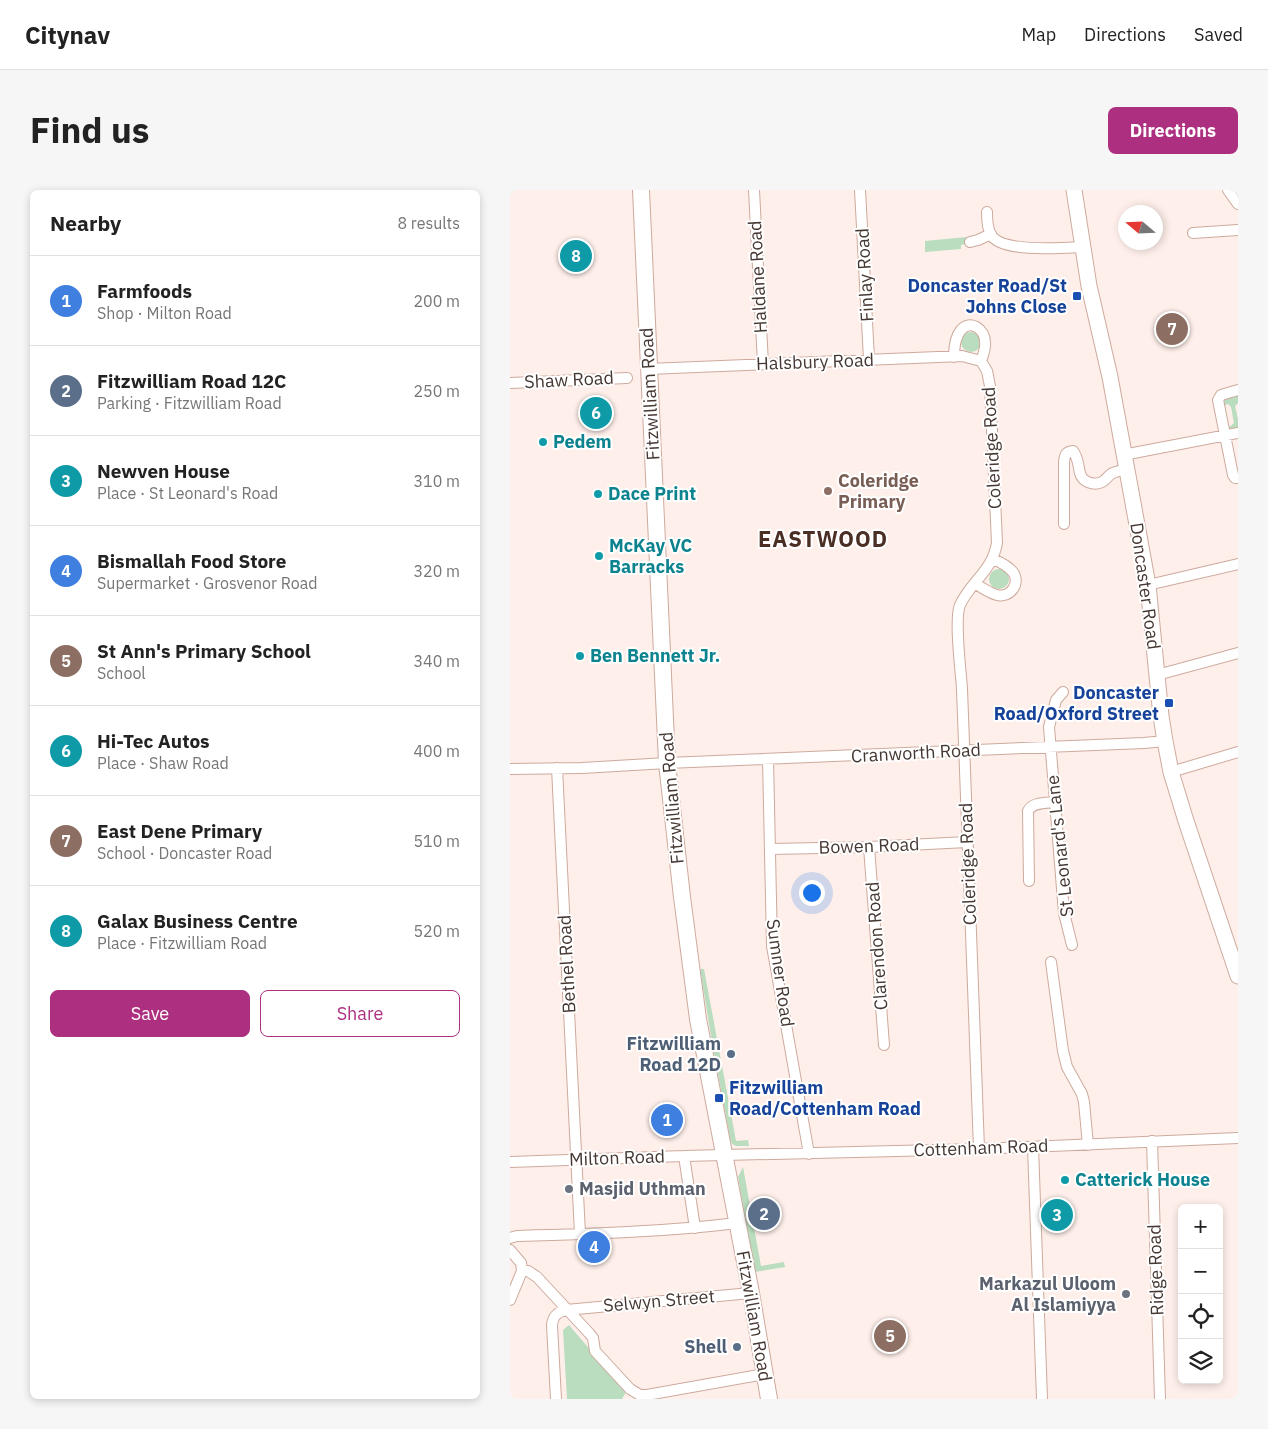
<!DOCTYPE html>
<meta charset="utf-8">
<style>
:root{--surface:#fff;--page:#f6f6f6;--text:#222;--muted:#767676;--line:#e0e0e0;--accent:#ad2f7f}
body{margin:0;font-family:"IBM Plex Sans",sans-serif;background:var(--page);color:var(--text)}
.controls{position:absolute;right:15px;bottom:15px;display:grid;overflow:hidden;border-radius:8px;box-shadow:0 2px 8px #0003}
.controls button{width:45px;height:45px;display:grid;place-items:center;padding:0;border:0;border-bottom:1px solid var(--line);background:var(--surface);color:var(--text);font:25px sans-serif}
.compass{position:absolute;left:608px;top:15px;width:45px;height:45px;border-radius:50%;background:var(--surface);box-shadow:0 2px 8px #0003;rotate:289deg}
.you{position:absolute;left:301px;top:702px;width:18px;height:18px;margin:-12px;border:4px solid #fff;border-radius:50%;background:#1a73e8;box-shadow:0 0 0 8px #1a73e833}
.badge{display:grid;place-items:center;width:32px;height:32px;border-radius:50%;background:var(--accent);color:#fff;font-size:16px;font-weight:700}
.pin{position:absolute;translate:-50% -50%;border:2px solid #fff;box-shadow:0 1px 5px #0006}
.list{margin:0;padding:0;list-style:none}
h2{display:flex;justify-content:space-between;align-items:center;height:65px;margin:0;padding:0 20px;font-size:21px}
h2 small{font-size:16px;font-weight:400;color:var(--muted)}
.list li{display:grid;grid-template-columns:32px 1fr auto;gap:15px;align-items:center;box-sizing:border-box;height:90px;padding:0 20px;border-top:1px solid var(--line)}
.list b{display:block;font-size:19px;white-space:nowrap}
.list p{margin:0;font-size:16px;white-space:nowrap;color:var(--muted)}
.list em{font-size:16px;font-style:normal;color:var(--muted)}
.actions{display:flex;gap:10px;padding:15px 20px}
.actions a{flex:1;padding:11px 0;border:1px solid var(--accent);border-radius:8px;text-align:center;font-size:18px;color:var(--accent)}
.actions .main{background:var(--accent);color:#fff}
.icon{flex:none;width:28px;height:28px;fill:none;stroke:currentColor;stroke-width:2;stroke-linecap:round;stroke-linejoin:round}
.map{position:relative;flex:none;width:728px;height:1209px;overflow:hidden;border-radius:8px}
header{display:flex;align-items:center;gap:30px;box-sizing:border-box;height:70px;padding:0 25px;background:var(--surface);border-bottom:1px solid var(--line)}
header strong{font-size:24px}
nav{display:flex;gap:28px;margin-inline-start:auto;font-size:18px}
.intro{display:flex;align-items:center;justify-content:space-between;box-sizing:border-box;height:120px;padding:0 30px}
h1{margin:0;font-size:35px}
.button{padding:12px 22px;border-radius:8px;background:var(--accent);color:#fff;font-size:18px;font-weight:700}
main{display:flex;gap:30px;padding:0 30px}
aside{flex:1;background:var(--surface);border-radius:8px;box-shadow:0 2px 8px #0003}
.map>svg:first-child{display:block}
.green{fill:#b9ddbe}
.lines{fill:none;stroke-linecap:round;stroke-linejoin:round}
.street-casing{stroke:#cdaa9d;stroke-width:12}
.secondary-casing{stroke:#cdaa9d;stroke-width:17}
.primary-casing{stroke:#cdaa9d;stroke-width:18}
.street{stroke:#fff;stroke-width:10}
.secondary{stroke:#fff;stroke-width:15}
.primary{stroke:#fff;stroke-width:16}
.transit-dot{fill:#1a4fb4;stroke:#fff;stroke-width:2}
.culture-dot{fill:#0f9aa8;stroke:#fff;stroke-width:2}
.education-dot{fill:#8d6e63;stroke:#fff;stroke-width:2}
.service-dot{fill:#5c6f8a;stroke:#fff;stroke-width:2}
.worship-dot{fill:#6b7280;stroke:#fff;stroke-width:2}
.labels{text-anchor:middle;stroke-width:4;stroke-linejoin:round;paint-order:stroke}
.street-label{font-size:18px;fill:#453732;stroke:#fff}
.transit-label{font-size:18px;font-weight:bold;fill:#164399;stroke:#fff;text-anchor:end}
.culture-label{font-size:18px;font-weight:bold;fill:#0d838f;stroke:#fff;text-anchor:start}
.education-label{font-size:18px;font-weight:bold;fill:#785e54;stroke:#fff;text-anchor:start}
.service-label{font-size:18px;font-weight:bold;fill:#4e5e75;stroke:#fff;text-anchor:end}
.worship-label{font-size:18px;font-weight:bold;fill:#5b616d;stroke:#fff;text-anchor:start}
.district-label{font-size:22px;font-weight:bold;letter-spacing:1px;fill:#4b2f25;stroke:#fff}
</style>
<header>
<strong>Citynav</strong>
<nav><a>Map</a><a>Directions</a><a>Saved</a></nav>
</header>
<div class="intro"><h1>Find us</h1><a class="button">Directions</a></div>
<main>
<aside>
<h2>Nearby<small>8 results</small></h2>
<ul class="list">
<li><span class="badge" style="background:#3f7fe0">1</span><div><b>Farmfoods</b><p>Shop · Milton Road</p></div><em>200 m</em></li>
<li><span class="badge" style="background:#5c6f8a">2</span><div><b>Fitzwilliam Road 12C</b><p>Parking · Fitzwilliam Road</p></div><em>250 m</em></li>
<li><span class="badge" style="background:#0f9aa8">3</span><div><b>Newven House</b><p>Place · St Leonard's Road</p></div><em>310 m</em></li>
<li><span class="badge" style="background:#3f7fe0">4</span><div><b>Bismallah Food Store</b><p>Supermarket · Grosvenor Road</p></div><em>320 m</em></li>
<li><span class="badge" style="background:#8d6e63">5</span><div><b>St Ann's Primary School</b><p>School</p></div><em>340 m</em></li>
<li><span class="badge" style="background:#0f9aa8">6</span><div><b>Hi-Tec Autos</b><p>Place · Shaw Road</p></div><em>400 m</em></li>
<li><span class="badge" style="background:#8d6e63">7</span><div><b>East Dene Primary</b><p>School · Doncaster Road</p></div><em>510 m</em></li>
<li><span class="badge" style="background:#0f9aa8">8</span><div><b>Galax Business Centre</b><p>Place · Fitzwilliam Road</p></div><em>520 m</em></li>
</ul>
<div class="actions"><a class="main">Save</a><a>Share</a></div>
</aside>
<div class="map">
<svg width="728" height="1209" viewBox="0 0 728 1209">
<rect width="100%" height="100%" fill="#feefea"/>
<!-- green -->
<path class="green" d="M457 47V54L451 55V59L415 62V51Z
M451 152a10 10 0 1 1 20 0a10 10 0 1 1-20 0Z
M726 205 728 206V213L725 216 728 229V239L719 241 717 239 724 233 721 217 718 214 713 216V209Z
M479 389a10 10 0 1 1 20 0a10 10 0 1 1-20 0Z
M190 779H194L226 951 238 950 239 956H226L222 954 220 948 202 852Z
M233 977 251 1076 274 1072 275 1077 245 1082 228 987Z
M59 1135 116 1202 112 1209H57L53 1140Z"/>
<g class="lines">
<defs>
<path id="street" d="M244 0 253 174
M350 0 359 169
M718 0 728 14
M477 22C477 29 477 38 481 45 492 63 552 58 572 57
M683 43 728 40
M460 52 468 50 481 44
M444 167C444 158 445 147 451 140 460 129 475 139 475 152 476 158 473 165 471 171
M138 179 452 166 471 171
M0 193 117 188
M728 200 711 205 708 210 723 285 725 288H728
M613 265 728 243
M554 334V272C555 265 555 262 563 261 568 267 568 275 570 283 572 292 584 296 592 292 596 290 598 286 601 284 605 281 612 281 616 279
M465 394C472 397 479 403 487 405 500 408 511 394 503 382 498 376 490 372 483 369
M638 395 728 374
M647 485 728 463
M553 502 546 510 539 537 554 723 562 755
M258 569 262 756 299 964
M47 578 70 1044
M0 579 72 578 157 573 634 553 655 551
M661 582 728 562
M359 657 374 855
M261 659 359 657 457 652
M519 691 518 621C522 612 536 613 545 612
M541 772 553 861 557 877 572 904 574 912 578 955
M642 951 650 1209
M523 957 532 1209
M469 959 452 499C451 482 444 429 450 415 461 391 482 382 487 353L480 196 477 181 471 171
M174 966 185 1038
M0 972 174 966 469 959 728 948
M0 1048 7 1046C80 1044 154 1042 227 1033
M0 1060 11 1073 12 1081H18L27 1087 79 1143 83 1148 85 1161 120 1199 130 1205H137L139 1209
M0 1110 12 1081
M137 1205 255 1184
M46 1209 42 1135C43 1126 47 1122 56 1120L241 1103"/>
<path id="secondary" d="M564 0 579 96 600 187 638 395 651 526 655 551 661 582 676 631 728 786"/>
<path id="primary" d="M131 0 157 573 172 707 188 829 241 1103 259 1209"/>
</defs>
<!-- street casing -->
<use href="#street" class="street-casing"/>
<!-- secondary casing -->
<use href="#secondary" class="secondary-casing"/>
<!-- primary casing -->
<use href="#primary" class="primary-casing"/>
<!-- street -->
<use href="#street" class="street"/>
<!-- secondary -->
<use href="#secondary" class="secondary"/>
<!-- primary -->
<use href="#primary" class="primary"/>
</g>
<!-- markers -->
<g class="transit-dot">
<rect x="562" y="101" width="10" height="10" rx="2.5"/>
<rect x="654" y="508" width="10" height="10" rx="2.5"/>
<rect x="204" y="903" width="10" height="10" rx="2.5"/>
</g>
<g class="culture-dot">
<circle cx="33" cy="252" r="5"/>
<circle cx="88" cy="304" r="5"/>
<circle cx="89" cy="366" r="5"/>
<circle cx="70" cy="466" r="5"/>
<circle cx="555" cy="990" r="5"/>
</g>
<circle class="education-dot" cx="318" cy="301" r="5"/>
<g class="service-dot">
<circle cx="221" cy="864" r="5"/>
<circle cx="227" cy="1157" r="5"/>
</g>
<g class="worship-dot">
<circle cx="59" cy="999" r="5"/>
<circle cx="616" cy="1104" r="5"/>
</g>
<g class="labels">
<!-- street labels -->
<g class="street-label">
<text transform="translate(355 85) rotate(-93)" y="6">Finlay Road</text>
<text transform="translate(248 87) rotate(-93)" y="6">Haldane Road</text>
<text transform="translate(305 172) rotate(-2)" y="6">Halsbury Road</text>
<text transform="translate(59 190) rotate(-3)" y="6">Shaw Road</text>
<text transform="translate(140 204) rotate(-93)" y="6">Fitzwilliam Road</text>
<text transform="translate(482 258) rotate(-93)" y="6">Coleridge Road</text>
<text transform="translate(635 396) rotate(82)" y="6">Doncaster Road</text>
<text transform="translate(406 563) rotate(-3)" y="6">Cranworth Road</text>
<text transform="translate(162 608) rotate(-95)" y="6">Fitzwilliam Road</text>
<text transform="translate(359 656) rotate(-2)" y="6">Bowen Road</text>
<text transform="translate(550 656) rotate(-96)" y="6">St Leonard's Lane</text>
<text transform="translate(458 674) rotate(-92)" y="6">Coleridge Road</text>
<text transform="translate(367 756) rotate(-94)" y="6">Clarendon Road</text>
<text transform="translate(57 774) rotate(-93)" y="6">Bethel Road</text>
<text transform="translate(270 783) rotate(82)" y="6">Sumner Road</text>
<text transform="translate(471 958) rotate(-2)" y="6">Cottenham Road</text>
<text transform="translate(107 968) rotate(-2)" y="6">Milton Road</text>
<text transform="translate(646 1080) rotate(-92)" y="6">Ridge Road</text>
<text transform="translate(149 1111) rotate(-5)" y="6">Selwyn Street</text>
<text transform="translate(244 1126) rotate(80)" y="6">Fitzwilliam Road</text>
</g>
<!-- transit labels -->
<g class="transit-label">
<text x="557" y="102">Doncaster Road/St<tspan x="557" dy="21">Johns Close</tspan></text>
<text x="649" y="509">Doncaster<tspan x="649" dy="21">Road/Oxford Street</tspan></text>
<text x="219" y="904" text-anchor="start">Fitzwilliam<tspan x="219" dy="21">Road/Cottenham Road</tspan></text>
</g>
<!-- culture labels -->
<g class="culture-label">
<text x="43" y="258">Pedem</text>
<text x="98" y="310">Dace Print</text>
<text x="99" y="362">McKay VC<tspan x="99" dy="21">Barracks</tspan></text>
<text x="80" y="472">Ben Bennett Jr.</text>
<text x="565" y="996">Catterick House</text>
</g>
<!-- education labels -->
<g class="education-label">
<text x="328" y="297">Coleridge<tspan x="328" dy="21">Primary</tspan></text>
</g>
<!-- service labels -->
<g class="service-label">
<text x="211" y="860">Fitzwilliam<tspan x="211" dy="21">Road 12D</tspan></text>
<text x="217" y="1163">Shell</text>
</g>
<!-- worship labels -->
<g class="worship-label">
<text x="69" y="1005">Masjid Uthman</text>
<text x="606" y="1100" text-anchor="end">Markazul Uloom<tspan x="606" dy="21">Al Islamiyya</tspan></text>
</g>
<!-- district labels -->
<g class="district-label">
<text x="313" y="357">EASTWOOD</text>
</g>
</g>
</svg>
<div class="controls">
<button>+</button>
<button>−</button>
<button><svg class="icon" aria-label="locate" viewBox="0 0 24 24"><circle cx="12" cy="12" r="6"/><path d="M12 2v4M12 18v4M2 12h4M18 12h4"/></svg></button>
<button><svg class="icon" aria-label="layers" viewBox="0 0 24 24"><path d="M12 4l9 5-9 5-9-5zM3 14l9 5 9-5"/></svg></button>
</div>
<svg class="compass" viewBox="-18 -18 36 36"><path d="M0-13l5 13h-10z" fill="#e53935"/><path d="M0 13l5-13h-10z" fill="#767676"/></svg>
<div class="you"></div>
<div class="pin badge" style="left:157px;top:930px;background:#3f7fe0">1</div>
<div class="pin badge" style="left:254px;top:1024px;background:#5c6f8a">2</div>
<div class="pin badge" style="left:547px;top:1025px;background:#0f9aa8">3</div>
<div class="pin badge" style="left:84px;top:1057px;background:#3f7fe0">4</div>
<div class="pin badge" style="left:380px;top:1146px;background:#8d6e63">5</div>
<div class="pin badge" style="left:86px;top:223px;background:#0f9aa8">6</div>
<div class="pin badge" style="left:662px;top:139px;background:#8d6e63">7</div>
<div class="pin badge" style="left:66px;top:66px;background:#0f9aa8">8</div>
</div>
</main>
